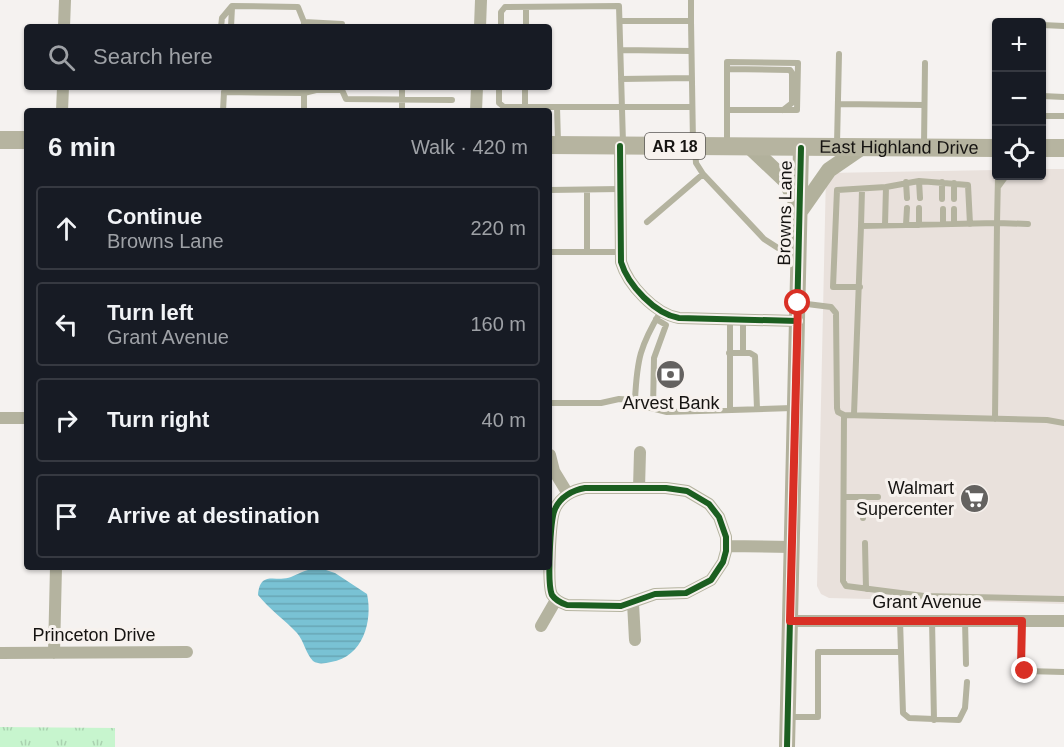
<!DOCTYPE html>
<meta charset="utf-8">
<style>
:root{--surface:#171b24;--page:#242831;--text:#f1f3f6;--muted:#9ea1a6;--line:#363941}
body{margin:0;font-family:Arial,sans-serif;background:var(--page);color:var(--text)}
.controls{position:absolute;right:18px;top:18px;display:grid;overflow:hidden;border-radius:6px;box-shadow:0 2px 4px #0004}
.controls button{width:54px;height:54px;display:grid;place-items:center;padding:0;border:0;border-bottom:2px solid var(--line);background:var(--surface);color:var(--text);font:30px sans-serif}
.stop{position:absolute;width:18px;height:18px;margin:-14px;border:4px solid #d93025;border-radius:50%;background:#fff}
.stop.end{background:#d93025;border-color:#fff;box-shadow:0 2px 6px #0008}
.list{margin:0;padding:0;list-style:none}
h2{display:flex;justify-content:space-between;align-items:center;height:78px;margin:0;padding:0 24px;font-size:26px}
h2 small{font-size:20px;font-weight:400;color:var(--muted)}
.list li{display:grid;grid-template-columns:39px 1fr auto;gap:18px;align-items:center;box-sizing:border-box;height:84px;margin:0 12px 12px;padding:0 12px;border:2px solid var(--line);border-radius:6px}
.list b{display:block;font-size:22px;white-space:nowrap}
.list p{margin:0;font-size:20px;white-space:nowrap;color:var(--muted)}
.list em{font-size:20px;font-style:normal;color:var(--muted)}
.icon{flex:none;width:33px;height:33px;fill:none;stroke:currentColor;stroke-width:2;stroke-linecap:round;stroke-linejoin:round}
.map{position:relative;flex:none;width:1064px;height:747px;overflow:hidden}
.search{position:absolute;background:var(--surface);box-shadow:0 2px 4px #0004;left:24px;top:24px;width:528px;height:66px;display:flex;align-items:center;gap:15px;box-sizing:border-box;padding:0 21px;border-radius:6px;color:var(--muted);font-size:22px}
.panel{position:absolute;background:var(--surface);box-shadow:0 2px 4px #0004;left:24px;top:108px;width:528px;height:462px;border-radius:6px}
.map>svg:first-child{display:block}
.built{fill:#e9e1dc}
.park{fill:url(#park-tufts)}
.water{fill:url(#water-rules)}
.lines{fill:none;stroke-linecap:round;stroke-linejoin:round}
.lane{stroke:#b4b39f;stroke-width:6}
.street{stroke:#b4b39f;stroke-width:12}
.secondary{stroke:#b2b19c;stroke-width:16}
.primary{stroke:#b6b4a0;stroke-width:18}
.cycleway-casing{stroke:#f7f2ee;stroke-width:10}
.cycleway{stroke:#1b5e20;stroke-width:6}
.route{stroke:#d93025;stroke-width:8}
.labels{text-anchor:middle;stroke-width:6;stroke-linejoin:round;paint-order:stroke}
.shield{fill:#f7f2ee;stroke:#5a5754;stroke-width:1.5}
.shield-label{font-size:16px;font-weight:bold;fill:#161412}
.street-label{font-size:18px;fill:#161412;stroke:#f7f2ee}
.poi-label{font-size:18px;fill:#161412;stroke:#f7f2ee}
</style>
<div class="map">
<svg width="1064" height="747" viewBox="0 0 1064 747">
<defs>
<pattern id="park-tufts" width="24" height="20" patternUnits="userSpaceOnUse" patternTransform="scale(1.5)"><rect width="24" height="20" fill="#c7f5ce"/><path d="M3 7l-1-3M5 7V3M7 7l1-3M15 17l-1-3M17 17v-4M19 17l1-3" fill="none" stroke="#aad1b0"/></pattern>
<pattern id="water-rules" width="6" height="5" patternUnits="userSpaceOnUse" patternTransform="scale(1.5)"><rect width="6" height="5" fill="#79c2d4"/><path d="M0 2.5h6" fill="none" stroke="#68a6b5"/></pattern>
</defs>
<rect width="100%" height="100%" fill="#f5f2f0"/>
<!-- built -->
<path class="built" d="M1042 169H1064V604L829 598 821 594 817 586 826 173 996 170V176H1042Z"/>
<!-- park -->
<path class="park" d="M0 727 115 728V747H0Z"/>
<!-- water -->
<path class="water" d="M320 568 335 573 367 594C373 621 363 657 331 662 325 663 319 665 313 661 306 654 304 641 297 633 285 620 269 609 258 595 260 569 277 583 291 577 302 572 307 569 320 568Z"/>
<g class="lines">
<!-- lane -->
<path class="lane" d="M620 21H691V0
M691 21 693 143
M1042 25 1064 26
M221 27 222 18 232 6 298 7 304 22
M231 27 232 7
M304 27V22L342 24V27
M501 27V12L505 7 619 6 623 143
M526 27V7
M621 50 691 51
M727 69 790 70 792 73V103L783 110
M621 79 692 78
M304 87V93L316 90H342V87
M499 87V103L504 107H557L558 142
M342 90 346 99 452 100
M1042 96 1064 97
M838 104 924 105
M525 107V87
M557 107H692
M223 111 224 92 304 93V111
M402 111V87
M1042 116H1064
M727 143V62L798 63 797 110H727
M837 144 839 54
M924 146 925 63
M695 148 696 163 703 174 764 239 778 248 796 249
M998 176 997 223 1028 224
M919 181 920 198
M906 182 907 198
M942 182V199
M954 183V199
M886 187 919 181 968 185 970 224
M998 187 1006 176
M549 190 620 189
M587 190V252
M919 208V225
M647 222 703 174
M943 224V209
M954 224V209
M906 225 907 208
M861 226 862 190
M549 252H620
M860 287H833L837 190 886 187 885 225
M799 303 831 307 836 313 837 408 838 412 844 415 1047 420 1064 423
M661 311C640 346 637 359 635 400L647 407 667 412 792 408
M730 319V410
M729 353H750L755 356 757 409
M743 353V319
M549 403H601L619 399 635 400
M653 408 654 358 666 325 656 319
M854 414 861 226 997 223 995 419
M844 415 843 581 846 586 924 596 1064 599
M844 497H878
M863 497V518
M865 543 866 589
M932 620 934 720
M965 620 966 664
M1022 621 1021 666 1025 671 1064 672
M901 652 903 713 909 718 959 720 965 708 967 682
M788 717H818V652H901L900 620"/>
<!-- street -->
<path class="street" d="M64 27 65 0
M480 27 481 0
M62 111 63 87
M476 111 477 87
M620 146 621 262C628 285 655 314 679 318L798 321
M0 418H27
M550 455 554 471 568 494
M585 488H666L687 491 709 504 719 517 726 537V551L723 562 711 580 686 593 655 594 621 606 567 605C561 603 556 601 552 595 547 585 550 520 555 509 560 497 573 490 585 488Z
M639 488 640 452
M726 546 792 547
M633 603 635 640
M790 621H1064
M541 626 556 600
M0 653 187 652
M54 653 56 567"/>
<!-- secondary -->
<path class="secondary" d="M750 147 786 181 798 206
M801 210 829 170 861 148
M787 747 801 148"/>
<!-- primary -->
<g class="primary">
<path d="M0 140H27"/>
<path id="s1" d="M549 145 996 148"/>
<path d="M1042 148H1064"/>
</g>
<defs>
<path id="cycleway" d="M620 146 621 262C628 285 655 314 679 318L798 321
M585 488H666L687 491 709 504 719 517 726 537V551L723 562 711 580 686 593 655 594 621 606 567 605C561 603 556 601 552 595 547 585 550 520 555 509 560 497 573 490 585 488Z
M787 747 801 148"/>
</defs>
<!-- cycleway casing -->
<use href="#cycleway" class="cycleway-casing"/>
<!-- cycleway -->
<use href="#cycleway" class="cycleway"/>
</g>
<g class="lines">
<!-- route -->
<path class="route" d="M798 303 790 621H1022L1021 666 1025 671"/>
</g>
<!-- icons -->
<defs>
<symbol id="bank-disc" viewBox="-11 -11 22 22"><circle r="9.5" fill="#646260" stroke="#f7f2ee"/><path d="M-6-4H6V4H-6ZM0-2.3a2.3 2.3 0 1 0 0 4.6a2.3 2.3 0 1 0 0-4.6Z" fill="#fff"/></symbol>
<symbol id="supermarket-disc" viewBox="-11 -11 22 22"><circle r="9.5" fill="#646260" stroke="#f7f2ee"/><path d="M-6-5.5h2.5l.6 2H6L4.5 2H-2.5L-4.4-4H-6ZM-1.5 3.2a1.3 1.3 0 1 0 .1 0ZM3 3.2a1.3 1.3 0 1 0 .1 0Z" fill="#fff"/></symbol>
</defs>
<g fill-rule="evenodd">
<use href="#bank-disc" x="654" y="358" width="33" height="33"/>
<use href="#supermarket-disc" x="958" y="482" width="33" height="33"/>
</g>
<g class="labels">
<!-- shield labels -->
<rect class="shield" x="645" y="133" width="60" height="26" rx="4.5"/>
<g class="shield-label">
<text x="675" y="152">AR 18</text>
</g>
<!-- street labels -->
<g class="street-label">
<text dy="6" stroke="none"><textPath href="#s1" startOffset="350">East Highland Drive</textPath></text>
<text transform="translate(785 213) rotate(-89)" y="6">Browns Lane</text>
<text x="927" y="608">Grant Avenue</text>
<text x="94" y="641">Princeton Drive</text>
</g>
<!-- poi labels -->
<g class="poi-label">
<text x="671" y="409">Arvest Bank</text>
<text x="954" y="494" text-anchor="end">Walmart<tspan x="954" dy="21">Supercenter</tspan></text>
</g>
</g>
</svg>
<div class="controls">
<button>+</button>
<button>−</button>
<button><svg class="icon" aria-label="locate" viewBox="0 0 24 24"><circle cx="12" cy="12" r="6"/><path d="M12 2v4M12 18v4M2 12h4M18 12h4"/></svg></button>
</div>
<div class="stop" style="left:798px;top:303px"></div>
<div class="stop end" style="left:1025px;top:671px"></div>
<div class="search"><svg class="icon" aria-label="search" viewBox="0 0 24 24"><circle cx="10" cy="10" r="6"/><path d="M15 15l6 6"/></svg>Search here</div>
<section class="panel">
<h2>6 min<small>Walk · 420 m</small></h2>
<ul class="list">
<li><svg class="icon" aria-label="ahead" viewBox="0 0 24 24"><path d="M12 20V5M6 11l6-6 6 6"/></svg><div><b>Continue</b><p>Browns Lane</p></div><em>220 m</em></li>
<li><svg class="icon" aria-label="left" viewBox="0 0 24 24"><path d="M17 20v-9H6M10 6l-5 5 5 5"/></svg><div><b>Turn left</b><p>Grant Avenue</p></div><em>160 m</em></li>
<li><svg class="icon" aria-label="right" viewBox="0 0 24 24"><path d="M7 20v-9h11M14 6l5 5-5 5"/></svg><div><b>Turn right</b></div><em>40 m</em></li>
<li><svg class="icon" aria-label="arrive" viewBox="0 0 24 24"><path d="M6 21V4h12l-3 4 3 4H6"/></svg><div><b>Arrive at destination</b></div></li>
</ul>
</section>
</div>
